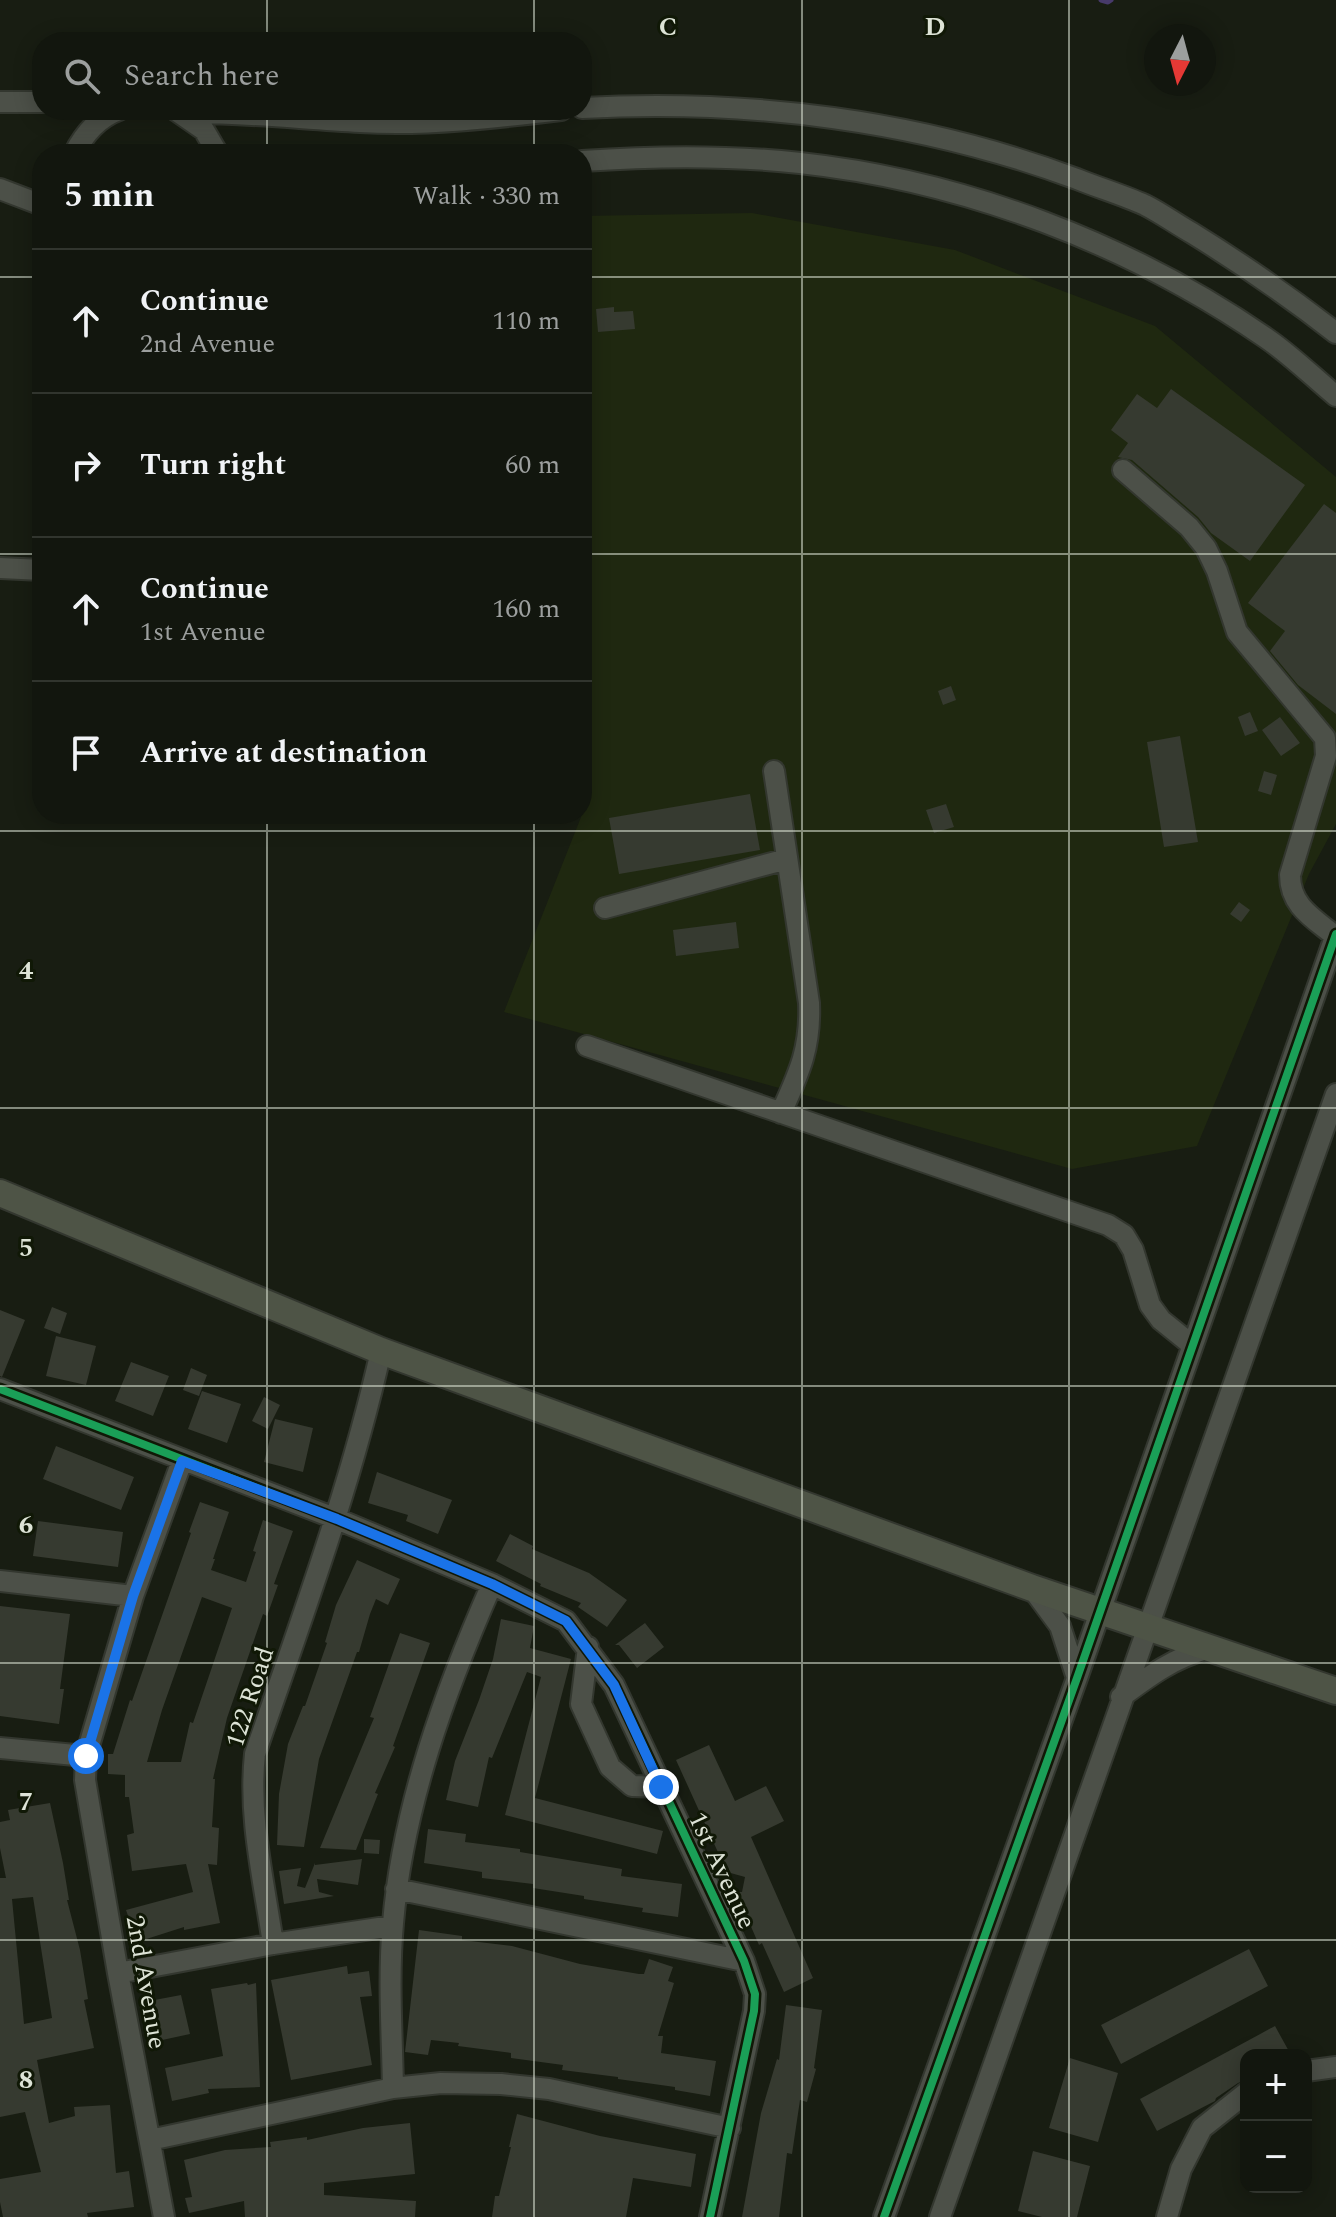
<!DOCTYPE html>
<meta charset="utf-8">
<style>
:root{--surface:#12160e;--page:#1f231c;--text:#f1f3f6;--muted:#9c9f9e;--line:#31352e}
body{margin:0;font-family:Spectral,serif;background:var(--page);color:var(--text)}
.controls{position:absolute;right:24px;bottom:24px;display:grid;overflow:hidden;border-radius:16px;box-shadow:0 4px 20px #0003}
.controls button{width:72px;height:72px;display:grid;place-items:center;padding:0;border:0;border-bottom:2px solid var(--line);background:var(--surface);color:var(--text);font:40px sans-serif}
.compass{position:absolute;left:1144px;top:24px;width:72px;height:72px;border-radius:50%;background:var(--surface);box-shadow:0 4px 20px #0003;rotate:186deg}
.stop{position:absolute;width:24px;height:24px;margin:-18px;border:6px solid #1a73e8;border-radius:50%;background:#fff}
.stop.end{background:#1a73e8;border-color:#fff;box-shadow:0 2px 8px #0008}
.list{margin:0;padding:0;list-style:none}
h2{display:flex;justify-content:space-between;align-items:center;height:104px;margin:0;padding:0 32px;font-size:34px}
h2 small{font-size:26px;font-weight:400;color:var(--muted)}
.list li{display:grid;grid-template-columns:52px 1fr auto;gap:24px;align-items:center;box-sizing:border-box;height:144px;padding:0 32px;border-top:2px solid var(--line)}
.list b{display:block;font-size:30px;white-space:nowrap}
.list p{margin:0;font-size:26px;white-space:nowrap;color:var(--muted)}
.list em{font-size:26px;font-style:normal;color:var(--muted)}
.icon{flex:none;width:44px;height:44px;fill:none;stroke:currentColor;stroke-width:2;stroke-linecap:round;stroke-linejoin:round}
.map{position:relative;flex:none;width:1336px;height:2217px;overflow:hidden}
.search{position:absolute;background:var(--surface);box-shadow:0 4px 20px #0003;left:32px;top:32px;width:560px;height:88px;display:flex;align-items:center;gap:20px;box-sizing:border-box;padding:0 28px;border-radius:32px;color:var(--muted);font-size:30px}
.panel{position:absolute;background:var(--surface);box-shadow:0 4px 20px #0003;left:32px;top:144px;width:560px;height:680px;border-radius:32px}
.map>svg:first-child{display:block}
.built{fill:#1f2810}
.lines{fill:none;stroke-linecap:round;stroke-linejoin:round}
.stream{stroke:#473a6a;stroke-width:5}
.building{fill:#363a30;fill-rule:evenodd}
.minor-casing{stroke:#33372f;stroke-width:24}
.major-casing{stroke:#33372f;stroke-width:30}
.minor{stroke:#4c5048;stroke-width:20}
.major{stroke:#4e5446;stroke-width:26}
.cycleway-casing{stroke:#101806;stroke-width:13}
.cycleway{stroke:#1a9f57;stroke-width:8}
.route{stroke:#1a73e8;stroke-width:10}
.grid{fill:none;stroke:#dde3d6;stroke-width:2;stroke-opacity:0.55}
.labels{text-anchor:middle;stroke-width:6;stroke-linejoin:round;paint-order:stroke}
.street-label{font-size:26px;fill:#dde3d6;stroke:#101806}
.grid-label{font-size:26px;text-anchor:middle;font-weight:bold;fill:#dde3d6;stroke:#101806;stroke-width:6;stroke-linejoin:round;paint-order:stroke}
</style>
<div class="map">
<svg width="1336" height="2217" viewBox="0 0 1336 2217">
<rect width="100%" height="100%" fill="#181d12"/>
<!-- built -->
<path class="built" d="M752 213 955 250 1155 326 1336 477V824L1309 874 1197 1146 1072 1169 504 1012 583 812 582 216Z"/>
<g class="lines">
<!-- stream -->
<path class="stream" d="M1101 0 1108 2 1111 0"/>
</g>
<!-- building -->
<path class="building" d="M614 307V312L633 311 635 329 598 332 596 309Z
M1171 389 1305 485 1250 561 1211 533 1198 517 1132 460 1118 457 1128 443 1111 430 1137 394 1157 408Z
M1324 504 1336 513V714L1298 685 1270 651 1285 631 1248 603Z
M951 686 956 700 943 705 938 691Z
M1250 712 1258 731 1245 736 1238 717Z
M1280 717 1300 743 1281 756 1262 730Z
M1180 736 1198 842 1164 847 1147 742Z
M1264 771 1277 775 1271 795 1258 791Z
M750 794 760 850 619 874 609 818Z
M946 804 954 827 934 833 926 810Z
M1239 902 1250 910 1241 922 1230 914Z
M736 922 739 948 676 956 673 930Z
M52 1307 67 1313 60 1334 44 1328Z
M0 1310 25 1320 2 1377 0 1376Z
M56 1336 96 1346 86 1385 46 1376Z
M131 1362 169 1376 153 1416 115 1401Z
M191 1368 207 1375 199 1396 183 1390Z
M202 1391 241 1404 227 1443 188 1429Z
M264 1397 280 1405 268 1429 252 1421Z
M275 1419 313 1428 303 1472 264 1462Z
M56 1446 134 1477 121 1510 43 1479Z
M377 1472 452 1500 438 1534 406 1521 408 1515 368 1503Z
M200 1502 229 1512 213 1559H215L211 1570 246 1582 256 1552 253 1551 263 1520 293 1531 274 1584 278 1585 267 1616 263 1614 227 1718 213 1779H215L212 1827 219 1828 217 1865 208 1864 220 1923 184 1930V1927L137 1942 126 1910 193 1892 186 1864 132 1871 127 1835 134 1833 129 1797H125V1775L108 1774V1754H113L130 1700 132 1701 191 1533 189 1532ZM202 1597 232 1608 193 1723 190 1722 181 1762H147L162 1710Z
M38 1521 123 1532 118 1567 33 1556Z
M510 1534 533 1546 532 1549 589 1573 627 1600 607 1627 578 1607 581 1603 540 1586 541 1584 496 1561Z
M357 1560 400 1579 388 1605 376 1599 370 1614 359 1652H357L319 1759 304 1847 277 1845 279 1794 288 1744 303 1706H305L327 1643 325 1642 336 1605Z
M0 1606 70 1614 60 1689H64L59 1724 0 1716Z
M501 1619 534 1626 530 1648 571 1659 535 1798 663 1831 657 1854 505 1815 541 1677 527 1672 492 1758 489 1757 478 1807 446 1800 455 1761 479 1700 493 1659Z
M645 1623 664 1647 637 1668 619 1645H615Z
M400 1633 430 1643 393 1746 395 1747 375 1793 378 1794 356 1850 320 1848 374 1718 370 1717Z
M709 1745 735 1801 766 1786 784 1821 751 1837 813 1978 784 1992 762 1943 759 1945 736 1892H742L745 1877 727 1872 676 1760Z
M50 1803 63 1863 69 1900H67L80 1950 88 1999 84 2000 94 2048 37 2060 49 2123 75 2116 74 2107 110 2105 116 2173 129 2171 134 2207 87 2213 88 2217H3L0 2202V2179L41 2172 25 2112 0 2117V1878H6L0 1848V1822L10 1820 8 1810ZM33 1897 52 2018 24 2024 12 1899Z
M428 1829 466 1834 465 1842 520 1849V1852L622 1869 621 1876 682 1884 678 1917 642 1912 643 1908 584 1899V1896L533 1888V1884L482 1878V1872L424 1863Z
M364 1839 380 1840 379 1854 364 1853Z
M362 1859 358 1885 317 1879 319 1892 334 1896 284 1904 279 1871 301 1868 297 1886 305 1888 315 1863V1865Z
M419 1930 462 1936V1940L512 1946 580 1964 639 1974H644L649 1959 673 1967 668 1981 674 1983 658 2036H663L661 2053 716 2061 710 2096 675 2090V2087L618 2079V2077L562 2070 563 2065 511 2058V2053L458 2046 459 2043 431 2040 428 2055 405 2052Z
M1249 1949 1268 1986 1121 2064 1101 2025Z
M347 1966 348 1974 369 1971 372 1996 360 1997 372 2065 291 2080 271 1980Z
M247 1983 248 1985 256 1983 260 2087 208 2089 209 2093 172 2101 165 2068 223 2056 211 1989Z
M181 1995 190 2034 153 2042 144 2002Z
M786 2005 822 2010 814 2068 816 2069 807 2102 800 2100 792 2154 787 2153 779 2217H742L761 2113 777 2059 779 2060Z
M1275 2026 1291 2055H1246V2080L1238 2083 1216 2098 1215 2101 1157 2131 1140 2099Z
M1070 2058 1118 2073 1098 2142 1049 2128Z
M517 2114 600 2136 696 2154 691 2187 633 2178 626 2217H492L495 2196H499L511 2147H509Z
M410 2123 415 2174 324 2183V2195L416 2201 415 2217H245L244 2201 189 2213 185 2198 192 2197 184 2160 225 2150 271 2147 270 2142 307 2137V2140L363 2128Z
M1033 2151 1090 2166 1077 2217H1042L1018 2211Z"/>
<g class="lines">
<defs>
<path id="minor" d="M0 102H42
M582 108C749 99 919 120 1077 179 1099 188 1123 195 1145 205 1161 213 1176 224 1192 233 1242 264 1290 297 1336 333
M178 112 204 130 218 154
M183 113C243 112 300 119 360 122 427 126 494 118 561 110
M74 154C84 134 97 118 119 110
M582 161C654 156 728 155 800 163 965 181 1130 244 1266 338 1291 355 1313 377 1336 396
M0 189 42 205
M1123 470 1189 527 1206 548 1217 571 1237 632 1325 738 1326 756 1290 875C1290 906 1313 918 1335 936
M0 568 42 570
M774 771 809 1003C811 1048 799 1073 781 1113
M605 908 787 859
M587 1046 1108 1225 1124 1235 1133 1250 1150 1305 1161 1320 1192 1345
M0 1389 337 1519 492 1584 566 1621 614 1685 744 1961 755 1994 754 2011 710 2217
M0 1581 133 1596
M1032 1588 1060 1626 1077 1678
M588 1647 581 1704 610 1767 632 1786 661 1787
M1121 1697C1152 1674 1172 1659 1209 1648
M0 1748 86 1756
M396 1889 744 1961
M273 1944C264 1881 248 1817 255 1754 301 1620 350 1489 381 1351
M118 1973 273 1944 392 1926
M1306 2071 1336 2067
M393 2088C392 2033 388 1978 393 1923 403 1805 445 1691 492 1584
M150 2140 393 2088 441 2083 501 2084 549 2089 730 2128
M164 2217 118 1973 85 1780 86 1756 133 1596 182 1461
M884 2217 1077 1678 1336 934
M940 2217 1336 1094
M1167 2217 1181 2169 1202 2128 1246 2093"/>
<path id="major" d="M0 1193 381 1351 1032 1588 1336 1691"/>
</defs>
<!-- minor casing -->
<use href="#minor" class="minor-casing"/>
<!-- major casing -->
<use href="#major" class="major-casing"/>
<!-- minor -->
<use href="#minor" class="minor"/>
<!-- major -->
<use href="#major" class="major"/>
<defs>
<path id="cycleway" d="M0 1389 337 1519 492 1584 566 1621 614 1685 744 1961 755 1994 754 2011 710 2217
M884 2217 1077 1678 1336 934"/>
</defs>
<!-- cycleway casing -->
<use href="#cycleway" class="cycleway-casing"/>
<!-- cycleway -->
<use href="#cycleway" class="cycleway"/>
</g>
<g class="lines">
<!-- route -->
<path class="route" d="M86 1756 133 1596 182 1461 337 1519 492 1584 566 1621 614 1685 661 1787"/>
</g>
<!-- grid -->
<path class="grid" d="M267 0V42M534 0V42M802 0V2217M1069 0V2217M267 110V154M534 110V154M0 277H42M582 277H1336M0 554H42M582 554H1336M267 814V2217M534 814V2217M0 831H1336M0 1108H1336M0 1386H1336M0 1663H1336M0 1940H1336"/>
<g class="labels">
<!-- street labels -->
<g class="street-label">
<text transform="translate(249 1697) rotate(-72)" y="9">122 Road</text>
<text transform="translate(723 1870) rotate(65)" y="9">1st Avenue</text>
<text transform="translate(147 1982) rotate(80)" y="9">2nd Avenue</text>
</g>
</g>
<g class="grid-label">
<text x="668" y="35">C</text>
<text x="935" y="35">D</text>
<text x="26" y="979">4</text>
<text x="26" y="1256">5</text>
<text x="26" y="1533">6</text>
<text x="26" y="1810">7</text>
<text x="26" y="2088">8</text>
</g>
</svg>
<div class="controls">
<button>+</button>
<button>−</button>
</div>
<svg class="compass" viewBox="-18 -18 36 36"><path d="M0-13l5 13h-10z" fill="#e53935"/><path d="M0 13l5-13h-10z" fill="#9c9f9e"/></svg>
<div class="stop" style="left:86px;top:1756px"></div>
<div class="stop end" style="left:661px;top:1787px"></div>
<div class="search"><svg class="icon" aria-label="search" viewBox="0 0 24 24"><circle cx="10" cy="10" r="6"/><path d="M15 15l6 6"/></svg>Search here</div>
<section class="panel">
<h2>5 min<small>Walk · 330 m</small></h2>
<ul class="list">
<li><svg class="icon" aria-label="ahead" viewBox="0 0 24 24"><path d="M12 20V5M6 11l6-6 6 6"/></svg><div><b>Continue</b><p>2nd Avenue</p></div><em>110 m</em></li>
<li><svg class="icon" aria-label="right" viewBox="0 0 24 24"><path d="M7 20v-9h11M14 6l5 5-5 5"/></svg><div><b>Turn right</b></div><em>60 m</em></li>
<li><svg class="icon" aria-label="ahead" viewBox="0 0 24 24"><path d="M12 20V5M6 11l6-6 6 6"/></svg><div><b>Continue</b><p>1st Avenue</p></div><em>160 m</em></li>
<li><svg class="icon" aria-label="arrive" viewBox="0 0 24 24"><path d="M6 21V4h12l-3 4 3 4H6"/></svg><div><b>Arrive at destination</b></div></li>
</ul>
</section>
</div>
